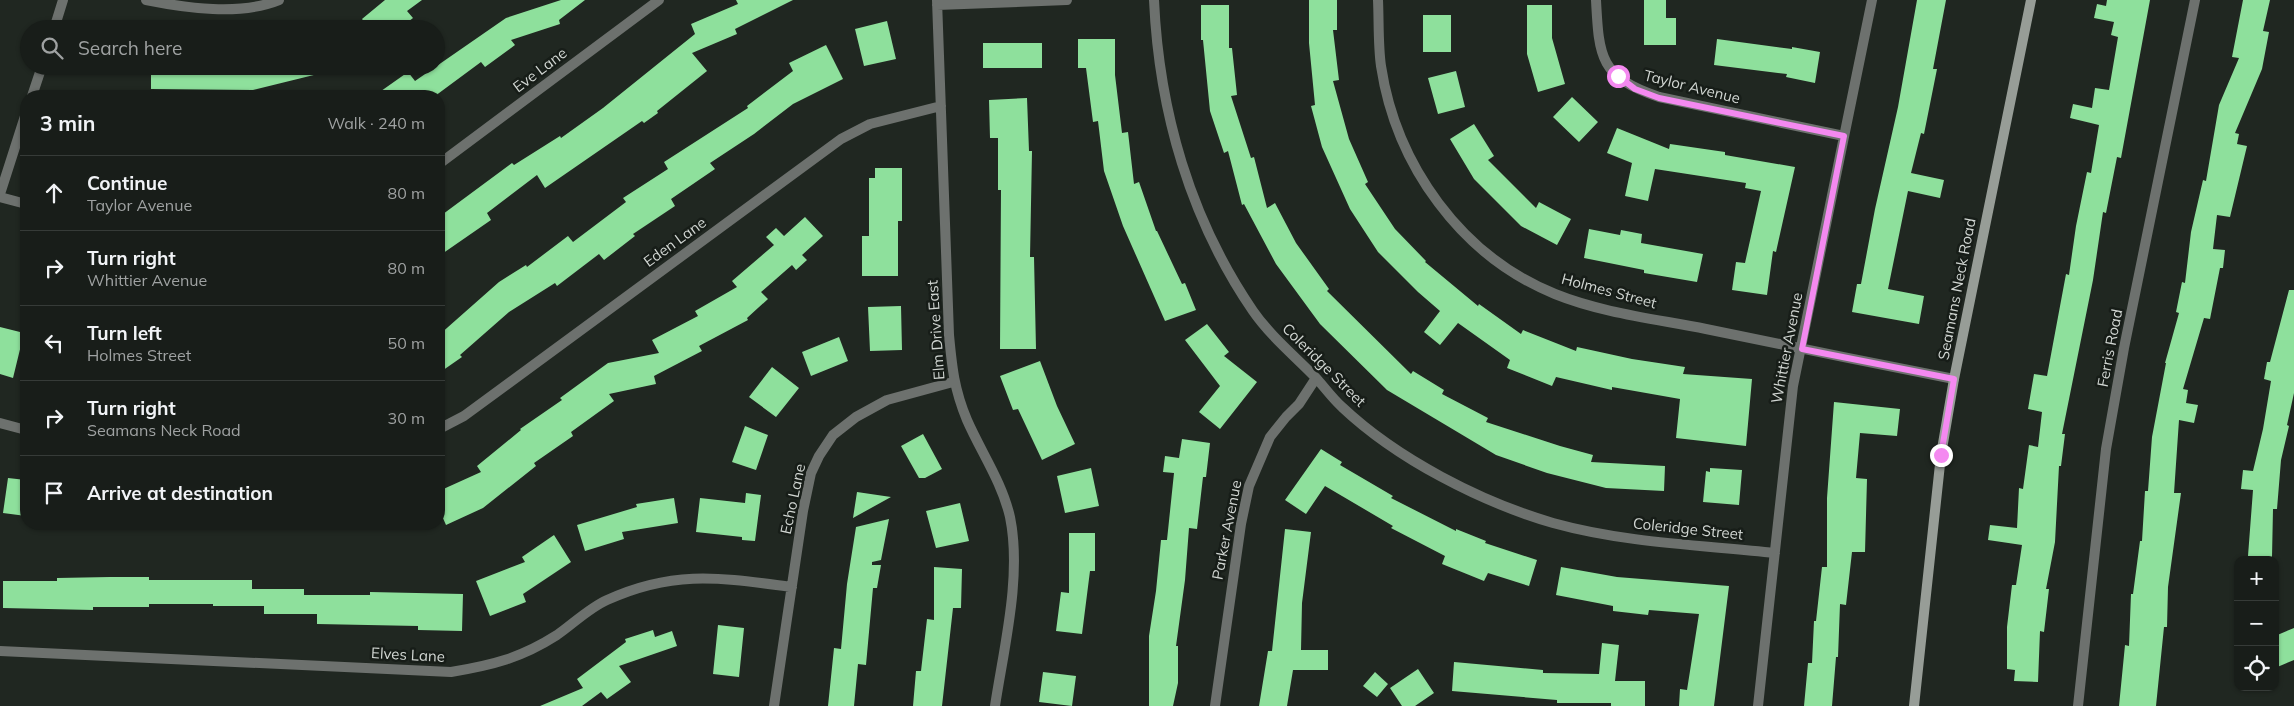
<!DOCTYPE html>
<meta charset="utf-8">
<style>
:root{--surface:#181d19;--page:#252a26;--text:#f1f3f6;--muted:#9fa2a2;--line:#363b38}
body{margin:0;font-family:Mulish,sans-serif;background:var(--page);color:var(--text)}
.controls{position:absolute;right:15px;bottom:15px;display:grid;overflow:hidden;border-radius:10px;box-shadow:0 1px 4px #0004}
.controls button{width:45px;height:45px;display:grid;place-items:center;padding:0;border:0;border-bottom:1px solid var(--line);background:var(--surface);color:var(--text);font:25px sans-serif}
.stop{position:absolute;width:15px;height:15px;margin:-11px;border:4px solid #f489f0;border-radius:50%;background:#fff}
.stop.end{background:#f489f0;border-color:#fff;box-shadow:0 1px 5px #0008}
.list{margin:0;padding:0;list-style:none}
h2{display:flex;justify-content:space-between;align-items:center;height:65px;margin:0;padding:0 20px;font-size:21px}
h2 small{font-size:16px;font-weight:400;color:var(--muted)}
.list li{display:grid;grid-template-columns:32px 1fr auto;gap:15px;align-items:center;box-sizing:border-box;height:75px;padding:0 20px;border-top:1px solid var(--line)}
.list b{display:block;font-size:19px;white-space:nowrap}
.list p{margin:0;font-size:16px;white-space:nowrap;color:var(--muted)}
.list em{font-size:16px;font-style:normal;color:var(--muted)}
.icon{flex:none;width:28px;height:28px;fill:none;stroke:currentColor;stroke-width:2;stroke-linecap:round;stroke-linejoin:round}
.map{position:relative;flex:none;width:2294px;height:706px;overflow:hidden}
.search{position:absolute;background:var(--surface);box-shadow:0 1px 4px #0004;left:20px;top:20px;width:425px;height:55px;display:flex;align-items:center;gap:12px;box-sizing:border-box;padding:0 18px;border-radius:28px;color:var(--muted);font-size:19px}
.panel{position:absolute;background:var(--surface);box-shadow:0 1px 4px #0004;left:20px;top:90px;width:425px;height:440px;border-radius:20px}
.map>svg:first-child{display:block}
.building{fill:#8ee09c}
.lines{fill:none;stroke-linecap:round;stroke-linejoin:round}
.street{stroke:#6d716e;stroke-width:10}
.secondary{stroke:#979d97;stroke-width:10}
.route{stroke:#f489f0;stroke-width:6}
.labels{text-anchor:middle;stroke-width:5;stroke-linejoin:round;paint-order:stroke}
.street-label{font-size:15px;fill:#d1d6d2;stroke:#171d18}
</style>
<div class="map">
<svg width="2294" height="706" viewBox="0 0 2294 706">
<rect width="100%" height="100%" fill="#202721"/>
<!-- building -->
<path class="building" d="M385 0H422L407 11 413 18 399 29H370L362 19Z
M561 0H585L559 20 560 24 511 40 515 45 485 67 481 62 435 96H374L408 72 415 81 506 18Z
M736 0H793L735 29 737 34 692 53 707 71 657 111 658 113 644 123 642 121 545 188 537 175 487 213 491 220 439 256V217L512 163 514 165 560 136 561 138 603 108 695 34 691 24 738 4Z
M1309 0H1337V30H1333L1339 80 1333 81 1349 139 1368 182 1365 184 1395 229 1426 261 1425 262 1478 306 1479 304 1521 334 1523 330 1576 351 1577 347 1632 359 1685 367 1683 374 1752 379 1746 446 1676 438 1680 399 1612 387V390L1556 377 1552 386 1507 368 1510 360 1458 323 1440 345 1424 332 1440 311 1418 292 1378 252 1350 209 1322 147 1311 106 1315 105 1309 43Z
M1644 0H1666V18H1676V45H1644Z
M1917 0H1946L1933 69H1937L1924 134 1921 133 1911 173 1944 180 1940 198 1908 191 1888 289 1924 296 1919 324 1852 312 1857 284H1861L1875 209 1898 107Z
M2107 0H2150L2121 158 2117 157 2106 213 2103 212 2093 280 2062 434H2065L2061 466H2059L2055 542 2046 589H2049L2044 632 2040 631 2038 682 2014 681 2015 670 2007 669V627L2012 585H2016L2022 545 1988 540 1990 525 2017 528 2019 488 2023 489 2029 445 2038 447 2042 412 2028 409 2034 374 2047 376 2066 274 2069 275 2076 226 2087 172 2091 173 2099 125 2070 118 2073 104 2092 108 2095 88 2109 90 2118 37 2111 35 2114 22 2094 18 2097 4 2106 6Z
M2243 0H2270L2263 31 2269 32 2262 69 2235 133 2239 134 2237 144 2247 146 2230 217 2217 215 2213 249 2225 250 2223 268H2220L2210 319 2204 318 2183 389 2188 390 2186 403 2198 405 2194 423 2179 420 2174 493H2181L2168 587 2167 627H2164L2156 706H2119L2125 645 2129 646 2131 594H2133L2140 541H2142L2145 491H2148L2152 437 2166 363H2165L2179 313 2176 312 2182 282 2185 283 2191 232 2203 180 2206 181 2219 105 2239 58 2232 57Z
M1201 5H1229V48H1232L1237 95 1231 96 1251 158 1254 157 1267 208 1275 203 1296 243 1329 289 1327 291 1411 374 1413 371 1444 390 1442 394 1488 418 1486 422 1560 446 1593 455 1591 462 1665 466 1664 491 1606 488 1547 473 1496 455 1387 390 1320 324 1276 264 1244 204 1242 205 1228 151 1224 153 1210 111 1203 40H1201Z
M1527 5H1552V38L1565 84 1538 92 1527 54Z
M1423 15H1451V52H1423Z
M887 21 896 59 864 66 855 29Z
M1078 39H1115V75L1122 133 1128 132 1134 184 1139 182 1156 231H1157L1182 284 1185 283 1196 310 1165 321 1123 226 1104 171 1098 121 1093 122 1086 68H1078Z
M1717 39 1792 49V47L1820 52 1815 83 1786 77 1787 74 1714 65Z
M983 43H1042V68H983Z
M826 45 843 79 793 104 754 134 710 163 715 169 671 199 675 206 633 234 635 236 604 260 599 254 557 286 555 283 509 312 460 355 462 357 439 373V335L499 282 526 265 527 267 568 236 573 242 626 202 623 198 668 169 664 162 748 108 747 106 793 71 789 63Z
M151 66H325L326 72 253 90 151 89Z
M1456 71 1465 107 1438 114 1428 78Z
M1572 97 1598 122 1579 142 1553 117Z
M1027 98 1029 151H1032L1030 257H1034L1036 349H1000L1001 190H998V138H990L989 100Z
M1474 124 1494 156 1488 160 1536 208 1539 202 1571 219 1557 245 1521 226 1474 179 1450 139Z
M1617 128 1669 149 1670 144 1725 152V155L1795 167 1776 252 1773 251 1767 295 1732 290 1736 262 1745 263 1761 191 1745 188 1746 183 1655 169 1648 201 1625 196 1632 163 1607 153Z
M875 168H902V221H898V276H862V236H869V178H875Z
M805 217 823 236 802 255 807 260 796 270 792 265 761 292 768 299 747 318 748 320 699 346 702 351 654 376 656 384 609 394 614 401 571 432 573 436 534 463 536 466 483 508 446 525 439 509V491L481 472 477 466 521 430 520 429 562 400 560 398 608 363 659 353 652 340 698 316 695 311 737 287 732 281 774 245 766 237 776 228 784 236Z
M1589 229 1620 235 1621 230 1642 234 1641 243 1703 254 1697 282 1644 273V270L1584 258Z
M2289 290H2294V393L2287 425 2289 426 2281 460 2277 509H2273L2272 557 2248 556 2253 490 2241 489 2243 470 2253 471 2263 429 2271 381 2264 379 2267 362H2270Z
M901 306 902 350 870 351 868 307Z
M1207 324 1229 352 1224 356 1257 382 1220 429 1199 412 1220 386 1185 340Z
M0 327 24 333 13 378 0 374Z
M839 337 848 361 811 376 802 352Z
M1040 361 1057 406 1075 444 1042 460 1018 409 1013 410 1000 376Z
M772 367 799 388 776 417 749 397Z
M1834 402 1900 409 1897 436 1860 433 1856 478 1867 479 1865 552H1852L1846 605 1840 604 1838 657H1836L1832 706H1804L1808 663H1812L1814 621H1816L1822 567H1827V498Z
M745 426 768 435 756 470 732 462Z
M923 434 942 469 925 478H919L901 446Z
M1182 439 1210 443 1206 477H1203L1197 529 1189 528 1185 580 1176 646H1178V683L1173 706H1149V636L1156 591 1161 540H1167L1174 473 1163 472 1165 456 1179 458Z
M1321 449 1342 462 1340 465 1393 496 1391 498 1456 531V529L1486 541 1485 543 1537 560 1529 586 1488 573 1484 581 1442 564 1445 556 1391 528 1393 526 1325 486 1306 514 1285 500Z
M1091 468 1099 506 1065 513 1057 476Z
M1710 468 1742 470 1739 505 1703 502 1706 471 1710 472Z
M8 478 26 480V516L3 513Z
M857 492 891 497 853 518Z
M746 493 761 495 755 541 742 540V537L696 532 700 498 745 503Z
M674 498 678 523 622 532 624 539 585 551 577 525 637 507 636 504Z
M960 503 969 541 936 548 926 511Z
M889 519 881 560 872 562V565H881L877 588H873L866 665 858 664 854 706H828L834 648 841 649 847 584 856 527Z
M1285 529 1311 532 1302 603 1301 650H1328V670H1293L1287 706H1259L1268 651H1272Z
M1069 533H1095V571H1090L1082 634 1056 631 1061 592 1069 593Z
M554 535 571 562 523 594 526 602 490 616 476 581 525 562 522 557Z
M934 567 962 569 961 608H953L942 706H913L916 671H921L927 619 934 620Z
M1561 567 1617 577 1729 586 1714 706H1679L1680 689 1687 690 1699 614 1649 610 1648 615 1613 611V606L1556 595Z
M110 577H149V580H252V589H304V595H370V592L463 594 462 631 418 630V626L317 624V614H264V606H213V604H149V607H93V610L3 608V581H57V578Z
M718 625 744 628 739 677 713 674Z
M2294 628V660L2275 668V636Z
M653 630 655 637 672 631 677 646 619 666 631 682 607 699 601 692 582 706H540L583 688 577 679 626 642 625 639Z
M1602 643 1619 645 1615 681H1645V706H1611V703H1557V700L1452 691 1454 662 1543 670V673L1599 674Z
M1418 669 1434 693 1415 706H1402L1390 688Z
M1043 672 1076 676 1072 706 1039 702Z
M1375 672 1388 684 1377 697 1363 686Z"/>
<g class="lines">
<!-- street -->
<path class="street" d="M146 0C186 8 240 16 279 0
M937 0 949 335C952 367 954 389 967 420 981 452 1002 482 1010 517 1022 576 1004 647 995 706
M1154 0C1159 111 1190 219 1253 311 1271 337 1296 357 1317 379 1325 388 1333 399 1342 407 1397 459 1481 502 1553 523 1625 543 1701 545 1775 553
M1378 0C1379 22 1378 45 1381 66 1396 165 1461 256 1555 294 1602 313 1656 319 1706 329 1789 346 1871 363 1954 379
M1596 0C1599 58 1600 77 1659 97L1844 136
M937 5 1067 0
M54 29 63 0
M32 96 42 66
M439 164 659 0
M0 194 26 113
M0 197 26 204
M0 423 26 430
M439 429 464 416 841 139 870 124 941 106
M0 651 451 672C493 665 521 658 557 635 573 624 589 608 607 600 675 569 722 578 792 587
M774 706 803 511 811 473 819 456 833 435 856 417 887 400 953 382
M1215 706 1241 524 1249 486 1270 437 1286 417 1299 404 1316 378
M1758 706 1793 386 1872 0
M2078 706 2106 449 2124 348 2195 0"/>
<!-- secondary -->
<path class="secondary" d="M1914 706 1941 455 1954 379 2031 0"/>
</g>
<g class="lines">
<!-- route -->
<path class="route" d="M1618 76 1635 89 1659 98 1844 136 1802 349 1954 379 1941 455"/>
</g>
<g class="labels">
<!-- street labels -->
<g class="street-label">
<text transform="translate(540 70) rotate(-37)" y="5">Eve Lane</text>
<text transform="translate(1692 87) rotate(14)" y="5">Taylor Avenue</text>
<text transform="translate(675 242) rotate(-36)" y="5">Eden Lane</text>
<text transform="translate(1957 289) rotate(-79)" y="5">Seamans Neck Road</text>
<text transform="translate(1609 291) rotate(15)" y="5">Holmes Street</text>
<text transform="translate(936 330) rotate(-94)" y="5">Elm Drive East</text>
<text transform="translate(1787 348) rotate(-79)" y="5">Whittier Avenue</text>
<text transform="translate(2110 348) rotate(-79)" y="5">Ferris Road</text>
<text transform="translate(1324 365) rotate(45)" y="5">Coleridge Street</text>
<text transform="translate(793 499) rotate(-78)" y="5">Echo Lane</text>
<text transform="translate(1688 529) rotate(6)" y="5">Coleridge Street</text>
<text transform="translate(1227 530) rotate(-79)" y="5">Parker Avenue</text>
<text transform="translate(408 655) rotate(3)" y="5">Elves Lane</text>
</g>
</g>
</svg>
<div class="controls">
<button>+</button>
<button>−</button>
<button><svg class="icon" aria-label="locate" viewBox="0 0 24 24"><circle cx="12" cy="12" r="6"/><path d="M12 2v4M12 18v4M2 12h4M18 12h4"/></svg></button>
</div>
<div class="stop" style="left:1618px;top:76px"></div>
<div class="stop end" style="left:1941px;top:455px"></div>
<div class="search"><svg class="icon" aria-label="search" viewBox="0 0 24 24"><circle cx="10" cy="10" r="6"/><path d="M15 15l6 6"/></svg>Search here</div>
<section class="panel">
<h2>3 min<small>Walk · 240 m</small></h2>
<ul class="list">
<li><svg class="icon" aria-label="ahead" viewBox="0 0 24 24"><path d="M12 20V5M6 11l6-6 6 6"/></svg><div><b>Continue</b><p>Taylor Avenue</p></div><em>80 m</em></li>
<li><svg class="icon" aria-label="right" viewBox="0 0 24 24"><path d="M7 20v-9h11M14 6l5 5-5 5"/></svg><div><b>Turn right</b><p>Whittier Avenue</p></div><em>80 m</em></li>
<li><svg class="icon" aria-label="left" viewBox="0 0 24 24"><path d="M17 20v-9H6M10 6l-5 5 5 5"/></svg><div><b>Turn left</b><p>Holmes Street</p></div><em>50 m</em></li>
<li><svg class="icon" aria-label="right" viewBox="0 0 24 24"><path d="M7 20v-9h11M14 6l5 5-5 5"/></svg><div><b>Turn right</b><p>Seamans Neck Road</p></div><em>30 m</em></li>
<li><svg class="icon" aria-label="arrive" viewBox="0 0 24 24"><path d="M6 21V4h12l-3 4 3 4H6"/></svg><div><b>Arrive at destination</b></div></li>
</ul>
</section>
</div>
